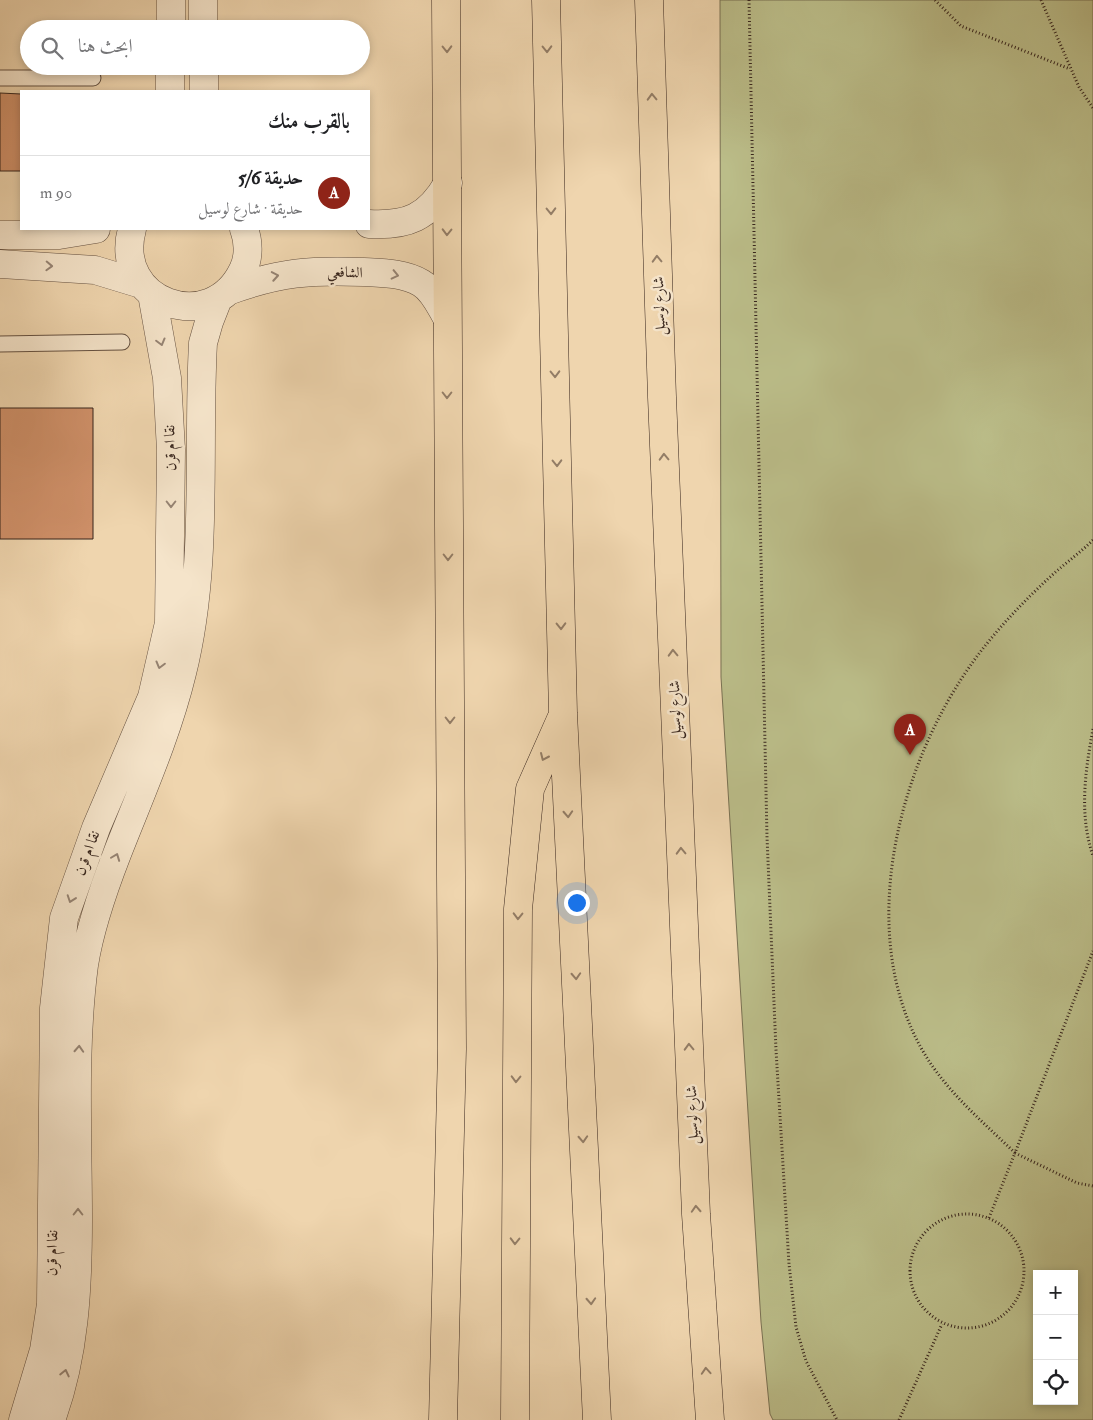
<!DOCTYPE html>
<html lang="ar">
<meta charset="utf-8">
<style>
:root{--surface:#fff;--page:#f6f6f6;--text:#202124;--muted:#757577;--line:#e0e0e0;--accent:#8f2418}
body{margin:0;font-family:"IM FELL Double Pica",Amiri,serif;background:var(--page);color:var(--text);direction:rtl}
.controls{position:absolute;right:15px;bottom:15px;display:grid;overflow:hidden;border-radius:0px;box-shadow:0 2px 8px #0003}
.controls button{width:45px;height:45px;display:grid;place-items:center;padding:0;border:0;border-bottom:1px solid var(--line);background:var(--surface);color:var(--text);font:25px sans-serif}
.you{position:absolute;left:576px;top:902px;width:18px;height:18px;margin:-12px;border:4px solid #fff;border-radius:50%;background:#1a73e8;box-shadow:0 0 0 8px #1a73e833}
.badge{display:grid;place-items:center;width:32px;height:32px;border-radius:50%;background:var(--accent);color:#fff;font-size:16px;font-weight:700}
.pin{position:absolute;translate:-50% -41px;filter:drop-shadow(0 1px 2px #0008)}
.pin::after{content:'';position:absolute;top:26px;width:18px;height:15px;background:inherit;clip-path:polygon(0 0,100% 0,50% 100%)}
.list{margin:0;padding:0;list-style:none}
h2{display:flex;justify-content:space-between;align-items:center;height:65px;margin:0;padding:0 20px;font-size:21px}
h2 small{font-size:16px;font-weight:400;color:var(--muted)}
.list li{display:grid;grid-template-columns:32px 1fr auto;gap:15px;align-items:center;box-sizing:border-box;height:75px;padding:0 20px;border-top:1px solid var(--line)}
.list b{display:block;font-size:19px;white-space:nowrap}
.list p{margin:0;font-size:16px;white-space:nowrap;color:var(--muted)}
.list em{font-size:16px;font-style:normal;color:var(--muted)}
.icon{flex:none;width:28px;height:28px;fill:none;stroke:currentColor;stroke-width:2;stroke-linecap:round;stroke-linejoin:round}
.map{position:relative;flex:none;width:1093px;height:1420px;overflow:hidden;direction:ltr}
.search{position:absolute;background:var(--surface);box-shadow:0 2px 8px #0003;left:20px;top:20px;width:350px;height:55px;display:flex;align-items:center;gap:12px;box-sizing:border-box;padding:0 18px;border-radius:28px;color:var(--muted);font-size:19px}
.panel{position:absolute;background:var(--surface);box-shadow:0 2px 8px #0003;left:20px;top:90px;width:350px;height:140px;border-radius:0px;direction:rtl}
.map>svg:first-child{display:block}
.green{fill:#bbbd89;stroke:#797153;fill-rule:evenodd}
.building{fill:#cf9069;stroke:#37251d}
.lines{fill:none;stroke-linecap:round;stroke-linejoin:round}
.lane-casing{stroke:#655141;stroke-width:17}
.street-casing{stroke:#655141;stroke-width:29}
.highway-casing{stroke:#37251d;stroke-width:29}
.path{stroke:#37251d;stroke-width:3;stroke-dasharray:1 2.5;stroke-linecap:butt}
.lane{stroke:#f5e4ca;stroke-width:15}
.street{stroke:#f5e4ca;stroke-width:28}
.highway{stroke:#efd5ae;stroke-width:28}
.oneway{stroke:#937d66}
.oneway2{stroke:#968474}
.labels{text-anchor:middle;stroke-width:5;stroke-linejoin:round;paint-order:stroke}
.street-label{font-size:15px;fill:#37251d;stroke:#f5e4ca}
</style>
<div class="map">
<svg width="1093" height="1420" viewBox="0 0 1093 1420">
<rect width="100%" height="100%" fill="#efd5ae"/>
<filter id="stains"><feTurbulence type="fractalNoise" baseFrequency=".004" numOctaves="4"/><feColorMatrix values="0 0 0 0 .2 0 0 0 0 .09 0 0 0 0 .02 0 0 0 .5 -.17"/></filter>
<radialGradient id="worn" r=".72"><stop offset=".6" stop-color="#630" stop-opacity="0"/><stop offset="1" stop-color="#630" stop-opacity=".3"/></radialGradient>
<!-- green -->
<path class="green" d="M720 0H1093V1420H773L770 1414 761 1322 721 677ZM1037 1274H1074V1401H1037Z"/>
<!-- building -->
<path class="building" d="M0 93 21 94V171H0Z
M0 408H93V539H0Z"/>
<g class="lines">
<defs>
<path id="lane" d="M0 78H93
M0 344 122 342"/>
<path id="street" d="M203 0V29
M171 29V0
M204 66V91
M170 91V66
M369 224C407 226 428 218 448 183
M132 229C112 302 211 338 243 270 249 258 249 242 244 229
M0 235H59L96 229
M0 264 95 270 141 284
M228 291C280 272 310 270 364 272 383 273 404 273 421 283 433 290 439 304 446 316
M23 1420 44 1350 51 1304 54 1008 64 918 96 828 152 697 169 623 171 450 167 378 152 294
M51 1420C75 1355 78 1287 78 1219 78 1135 73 1049 84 965 90 927 103 890 117 854 140 795 167 735 182 673 209 565 197 453 203 343L209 322 218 299"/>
<path id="highway" d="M546 0 563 713 597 1420
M649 0 662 397 696 1214 710 1420
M443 1420 452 1049 446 0
M515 1420 518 909 530 789 561 719"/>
</defs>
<!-- lane casing -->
<use href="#lane" class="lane-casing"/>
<!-- street casing -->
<use href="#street" class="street-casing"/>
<!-- highway casing -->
<use href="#highway" class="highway-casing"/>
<!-- path -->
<path class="path" d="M749 0 767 837 776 1050 789 1264 796 1327 806 1361 837 1420
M935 0 961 26 1070 69
M1041 0 1079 87 1093 108
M1093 540C1080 553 1064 564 1050 577 1025 600 999 627 978 655 899 760 853 932 924 1053 947 1092 983 1122 1015 1153L1093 951
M1093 729C1085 772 1079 815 1093 856
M910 1271a57 57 0 1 1 114 0a57 57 0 1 1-114 0Z
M989 1218 1015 1153 1077 1183 1093 1186
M899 1420 942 1324"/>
<!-- lane -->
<use href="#lane" class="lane"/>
<!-- street -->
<use href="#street" class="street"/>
<!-- highway -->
<use href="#highway" class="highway"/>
</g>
<!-- one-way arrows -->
<defs><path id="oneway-chevron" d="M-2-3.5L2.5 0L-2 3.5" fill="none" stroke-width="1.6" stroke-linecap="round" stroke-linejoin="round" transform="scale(1.25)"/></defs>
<g class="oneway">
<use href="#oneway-chevron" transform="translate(447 49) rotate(89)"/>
<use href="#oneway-chevron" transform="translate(547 49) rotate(89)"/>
<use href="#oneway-chevron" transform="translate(652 97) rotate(-92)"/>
<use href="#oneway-chevron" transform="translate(551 211) rotate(89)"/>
<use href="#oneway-chevron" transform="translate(447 232) rotate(91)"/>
<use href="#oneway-chevron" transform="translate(657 259) rotate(-92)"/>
<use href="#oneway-chevron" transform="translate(555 374) rotate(89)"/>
<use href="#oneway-chevron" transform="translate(447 395) rotate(90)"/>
<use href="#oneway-chevron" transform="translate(664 457) rotate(-92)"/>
<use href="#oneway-chevron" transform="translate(557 463) rotate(89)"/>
<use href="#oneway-chevron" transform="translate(448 557) rotate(90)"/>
<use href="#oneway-chevron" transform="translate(561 626) rotate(89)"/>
<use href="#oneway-chevron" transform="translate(673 653) rotate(-92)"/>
<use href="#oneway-chevron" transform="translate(450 720) rotate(90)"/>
<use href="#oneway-chevron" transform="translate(544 757) rotate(114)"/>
<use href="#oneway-chevron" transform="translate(568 814) rotate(87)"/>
<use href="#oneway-chevron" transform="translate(681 851) rotate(-92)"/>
<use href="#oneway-chevron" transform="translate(518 916) rotate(91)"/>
<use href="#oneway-chevron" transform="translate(576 976) rotate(87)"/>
<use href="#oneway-chevron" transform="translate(689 1047) rotate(-92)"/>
<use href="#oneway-chevron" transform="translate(516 1079) rotate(91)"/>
<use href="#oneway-chevron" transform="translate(583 1139) rotate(87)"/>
<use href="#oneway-chevron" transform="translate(696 1209) rotate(-93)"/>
<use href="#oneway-chevron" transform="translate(515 1241) rotate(91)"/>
<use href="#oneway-chevron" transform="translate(591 1301) rotate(87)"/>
<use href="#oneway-chevron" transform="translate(706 1371) rotate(-94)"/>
</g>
<g class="oneway2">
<use href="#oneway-chevron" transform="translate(49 266) rotate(2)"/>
<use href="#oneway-chevron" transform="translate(395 275) rotate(13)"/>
<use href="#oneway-chevron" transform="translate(275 276) rotate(-10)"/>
<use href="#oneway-chevron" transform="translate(161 342) rotate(75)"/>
<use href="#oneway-chevron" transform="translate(171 504) rotate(90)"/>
<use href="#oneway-chevron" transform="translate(160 665) rotate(105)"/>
<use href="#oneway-chevron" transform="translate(116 857) rotate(-69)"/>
<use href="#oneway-chevron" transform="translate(71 899) rotate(109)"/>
<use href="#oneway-chevron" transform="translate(79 1049) rotate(-87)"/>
<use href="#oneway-chevron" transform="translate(78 1212) rotate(-90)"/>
<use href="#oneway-chevron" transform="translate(65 1373) rotate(-77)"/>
</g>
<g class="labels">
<!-- street labels -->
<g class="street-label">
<text transform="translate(345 272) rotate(2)" y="5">الشافعي</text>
<text transform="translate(659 306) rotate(-92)" y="5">شارع لوسيل</text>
<text transform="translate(170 448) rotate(-92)" y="5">نقا ام قرن</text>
<text transform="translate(675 710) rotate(-92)" y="5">شارع لوسيل</text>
<text transform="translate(87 853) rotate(-70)" y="5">نقا ام قرن</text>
<text transform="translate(692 1115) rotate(-92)" y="5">شارع لوسيل</text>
<text transform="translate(52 1253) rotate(-89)" y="5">نقا ام قرن</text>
</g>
</g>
<rect width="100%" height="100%" filter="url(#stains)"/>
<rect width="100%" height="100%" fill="url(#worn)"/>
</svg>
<div class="controls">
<button>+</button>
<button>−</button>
<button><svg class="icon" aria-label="locate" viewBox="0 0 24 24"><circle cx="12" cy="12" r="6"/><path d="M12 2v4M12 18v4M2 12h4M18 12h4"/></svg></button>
</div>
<div class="you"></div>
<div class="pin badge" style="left:910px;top:755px">A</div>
<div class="search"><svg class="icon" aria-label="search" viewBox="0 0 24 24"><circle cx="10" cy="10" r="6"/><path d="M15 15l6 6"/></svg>ابحث هنا</div>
<section class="panel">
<h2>بالقرب منك<small></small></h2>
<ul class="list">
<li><span class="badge">A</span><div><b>حديقة 5/6</b><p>حديقة · شارع لوسيل</p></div><em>90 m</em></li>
</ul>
</section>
</div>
